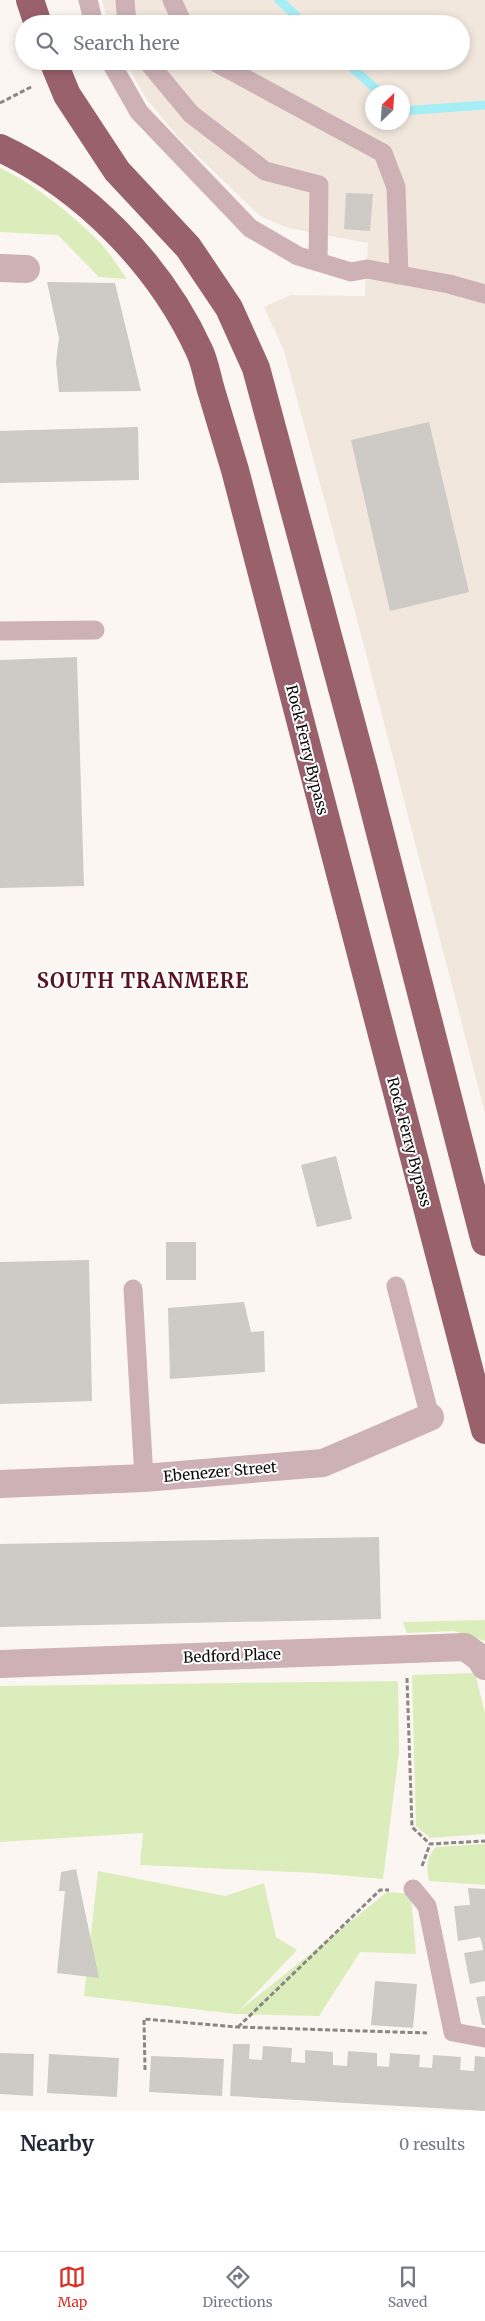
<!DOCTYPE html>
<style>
:root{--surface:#fff;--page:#f6f6f7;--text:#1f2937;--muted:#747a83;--line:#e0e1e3;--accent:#d93025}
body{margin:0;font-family:Merriweather,serif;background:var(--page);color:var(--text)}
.compass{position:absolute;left:365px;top:85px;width:45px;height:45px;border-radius:50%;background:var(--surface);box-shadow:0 2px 8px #0003;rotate:25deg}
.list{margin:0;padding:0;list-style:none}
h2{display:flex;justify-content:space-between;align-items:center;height:65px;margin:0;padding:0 20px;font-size:21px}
h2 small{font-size:16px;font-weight:400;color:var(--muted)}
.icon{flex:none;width:28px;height:28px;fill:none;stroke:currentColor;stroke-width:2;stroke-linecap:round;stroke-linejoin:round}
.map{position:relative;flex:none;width:485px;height:2111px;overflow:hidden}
.search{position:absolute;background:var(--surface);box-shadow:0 2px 8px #0003;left:15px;right:15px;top:15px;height:55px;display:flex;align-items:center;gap:12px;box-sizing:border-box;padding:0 18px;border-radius:28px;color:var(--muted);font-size:19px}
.sheet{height:140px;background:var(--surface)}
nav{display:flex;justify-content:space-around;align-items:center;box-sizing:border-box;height:70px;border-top:1px solid var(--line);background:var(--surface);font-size:14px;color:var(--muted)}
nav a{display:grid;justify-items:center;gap:2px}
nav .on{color:var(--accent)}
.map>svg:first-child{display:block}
.built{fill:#f1e7dd;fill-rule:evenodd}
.green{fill:#dcedbc}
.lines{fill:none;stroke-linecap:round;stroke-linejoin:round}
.stream{stroke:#a5eef6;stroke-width:9}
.building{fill:#cecac5}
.path{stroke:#898683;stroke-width:3;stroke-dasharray:5 2.5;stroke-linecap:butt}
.lane{stroke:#cdb1b5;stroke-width:19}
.street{stroke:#cdb1b5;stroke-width:28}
.highway{stroke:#99616b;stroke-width:28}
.labels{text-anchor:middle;stroke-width:4;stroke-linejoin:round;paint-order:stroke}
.street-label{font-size:15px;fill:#0d0b0a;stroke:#fff}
.district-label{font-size:20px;font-weight:bold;letter-spacing:1px;fill:#591421;stroke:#fff}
</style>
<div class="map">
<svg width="485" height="2111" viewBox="0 0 485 2111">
<rect width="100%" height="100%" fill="#fbf6f1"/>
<!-- built -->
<path class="built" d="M102 0H485V1113L362 638 284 351 264 307 291 295 365 296 368 243 288 228 260 216 177 136 145 97 125 61H461V24H109ZM372 92H402V122H372Z"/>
<!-- green -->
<path class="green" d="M0 168C33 183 77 218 102 245 111 255 119 268 127 279L99 277 58 235 0 232Z
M485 1620V1641L454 1631 407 1633 403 1622Z
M475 1673 485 1713V1834L430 1838 416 1826 412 1675Z
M398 1681 399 1752 383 1879 316 1873 140 1865 143 1833 0 1842V1686Z
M485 1844V1885L429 1881C426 1868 427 1856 436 1847Z
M98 1871 225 1896 264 1883 276 1937 297 1950 239 2011 387 1892 411 1894 416 1954 360 1952 319 2016 235 2014 84 1996Z"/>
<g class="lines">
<!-- stream -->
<path class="stream" d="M279 0 305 24
M345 61 379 92
M402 111 485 105"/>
</g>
<!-- building -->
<path class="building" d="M346 193 373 194 370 231 344 229Z
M47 282 115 283 141 391 59 392 56 362 59 338Z
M429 422 469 592 390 611 351 440Z
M138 427 139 480 0 483V431Z
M77 657 84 886 0 888V660Z
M336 1156 352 1219 317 1227 301 1165Z
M166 1242H196V1280H166Z
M89 1260 92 1401 0 1404V1262Z
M244 1302 251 1332 264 1331 265 1372 170 1379 168 1308Z
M379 1537 381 1619 0 1627V1544Z
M76 1869 99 1978 57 1973 65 1891H59L61 1872Z
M468 1888 485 1889V1981L470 1984 464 1953 483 1950 482 1944 480 1937 458 1941 454 1906 470 1905Z
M375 1981 417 1984 413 2028 371 2025Z
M485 1996V2025H482L476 1997Z
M233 2044H250L249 2059 262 2060 263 2046 292 2048 291 2062 305 2063V2050L333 2052V2065L347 2066 348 2051 377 2053V2066L389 2067 390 2053 420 2055 419 2067 432 2068 433 2055 461 2057 460 2070 474 2071 475 2056 485 2057V2111L230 2096Z
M0 2053 34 2054 33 2096 0 2094Z
M49 2054 119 2058 117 2097 47 2093Z
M151 2056 224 2059 222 2096 149 2092Z"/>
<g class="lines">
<!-- path -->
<path class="path" d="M0 103 33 86
M407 1678 412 1827 430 1844 485 1841
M422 1866 430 1844
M238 2027 380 1890H389
M145 2070 144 2019 237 2027 427 2033"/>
<!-- lane -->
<path class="lane" d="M88 0 94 24
M125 0 127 24
M172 0 183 24
M110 61 139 112 250 228 298 256 351 272 367 269 449 284 485 294
M147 61 191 114 265 171 319 185 318 262
M213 61 383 153 396 187 399 275
M0 631 95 630
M396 1286 430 1417
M133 1289 144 1478
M413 1889 427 1906 453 2032 485 2038"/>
<!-- street -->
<path class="street" d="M0 268 26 269
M0 1484 144 1478 323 1463 430 1417
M0 1664 465 1647 480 1658 485 1666"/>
<!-- highway -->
<path class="highway" d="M30 0 38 24
M53 61 67 95 117 171 188 247 229 308 256 368 365 774 485 1242
M0 148C85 188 160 265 199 350 205 362 207 377 211 390 219 417 227 443 235 470L485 1430"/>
</g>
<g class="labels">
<!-- street labels -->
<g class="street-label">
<text transform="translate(307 750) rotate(76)" y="5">Rock Ferry Bypass</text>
<text transform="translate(409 1142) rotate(75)" y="5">Rock Ferry Bypass</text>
<text transform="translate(220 1472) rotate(-5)" y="5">Ebenezer Street</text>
<text transform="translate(232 1656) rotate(-2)" y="5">Bedford Place</text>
</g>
<!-- district labels -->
<g class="district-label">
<text x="143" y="988">SOUTH TRANMERE</text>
</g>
</g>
</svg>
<svg class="compass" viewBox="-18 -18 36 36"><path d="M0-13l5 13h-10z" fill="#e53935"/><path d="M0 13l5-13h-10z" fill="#747a83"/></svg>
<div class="search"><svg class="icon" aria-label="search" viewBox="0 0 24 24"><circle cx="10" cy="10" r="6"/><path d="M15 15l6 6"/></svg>Search here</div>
</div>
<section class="sheet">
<h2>Nearby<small>0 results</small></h2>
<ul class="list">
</ul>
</section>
<nav>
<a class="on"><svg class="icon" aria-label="map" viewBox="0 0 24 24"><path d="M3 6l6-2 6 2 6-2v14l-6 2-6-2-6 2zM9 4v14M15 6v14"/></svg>Map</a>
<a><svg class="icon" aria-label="directions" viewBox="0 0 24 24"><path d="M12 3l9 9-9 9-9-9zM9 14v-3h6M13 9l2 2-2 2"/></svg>Directions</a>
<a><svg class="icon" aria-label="saved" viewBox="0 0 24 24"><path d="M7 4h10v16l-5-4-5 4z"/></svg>Saved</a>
</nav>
